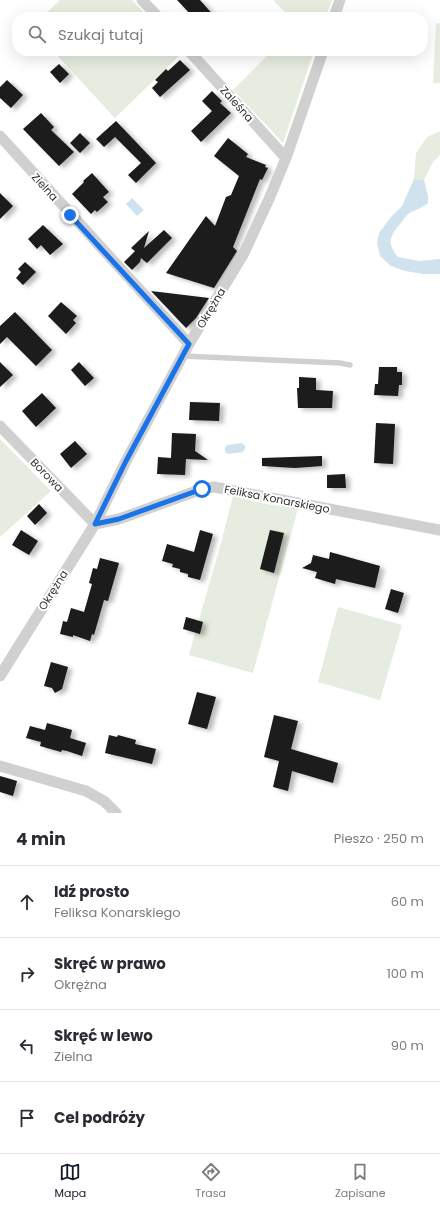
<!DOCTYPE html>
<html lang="pl">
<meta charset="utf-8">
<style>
:root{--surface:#fff;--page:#f7f7f7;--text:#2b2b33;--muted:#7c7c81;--line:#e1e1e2;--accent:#111827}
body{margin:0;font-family:Poppins,sans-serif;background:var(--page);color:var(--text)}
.stop{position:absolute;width:12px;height:12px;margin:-9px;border:3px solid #1a73e8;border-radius:50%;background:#fff}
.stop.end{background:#1a73e8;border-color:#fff;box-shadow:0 1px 4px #0008}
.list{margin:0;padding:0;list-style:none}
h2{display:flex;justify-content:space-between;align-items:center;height:52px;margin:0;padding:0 16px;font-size:17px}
h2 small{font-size:13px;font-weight:400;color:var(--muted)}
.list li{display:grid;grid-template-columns:26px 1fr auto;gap:12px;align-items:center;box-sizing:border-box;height:72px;padding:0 16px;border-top:1px solid var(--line)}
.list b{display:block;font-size:15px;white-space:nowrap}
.list p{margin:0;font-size:13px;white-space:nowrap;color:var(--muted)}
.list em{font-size:13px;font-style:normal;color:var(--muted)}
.icon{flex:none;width:22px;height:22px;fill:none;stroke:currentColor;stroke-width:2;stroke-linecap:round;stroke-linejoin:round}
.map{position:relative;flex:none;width:440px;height:813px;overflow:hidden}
.search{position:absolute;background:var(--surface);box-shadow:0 4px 16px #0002;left:12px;right:12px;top:12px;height:44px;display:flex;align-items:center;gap:10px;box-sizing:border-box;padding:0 14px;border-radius:16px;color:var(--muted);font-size:15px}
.sheet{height:340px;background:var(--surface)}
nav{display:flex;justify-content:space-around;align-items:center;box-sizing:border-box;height:56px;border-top:1px solid var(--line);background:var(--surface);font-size:11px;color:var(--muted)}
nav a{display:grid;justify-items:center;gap:2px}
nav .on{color:var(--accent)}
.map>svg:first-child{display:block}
.green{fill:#e6ecdf}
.water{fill:#cfe2ee}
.building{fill:#1a1a1a;filter:url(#shadow)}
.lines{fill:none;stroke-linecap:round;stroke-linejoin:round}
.service{stroke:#d0d0d0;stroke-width:5.5}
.minor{stroke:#d0d0d0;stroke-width:11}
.route{stroke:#1a73e8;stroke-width:5}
.labels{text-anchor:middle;stroke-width:4;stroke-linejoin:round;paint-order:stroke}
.street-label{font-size:11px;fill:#333;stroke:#fff}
</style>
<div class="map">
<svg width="440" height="813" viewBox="0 0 440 813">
<defs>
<filter id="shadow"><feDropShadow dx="4.5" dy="2.5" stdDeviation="2" flood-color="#0004"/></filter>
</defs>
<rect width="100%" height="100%" fill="#fff"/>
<!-- green -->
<path class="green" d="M60 0H132L148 17H42Z
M273 0H332L326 17H290Z
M436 23H440V83H433Z
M53 51H180L182 53 115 118Z
M272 51H314L283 143 233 90Z
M440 131V155L433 162 424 180 414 179 416 153 427 137Z
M0 439 51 491 0 537Z
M233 496 265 504 298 508 253 673 189 655 221 543Z
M338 607 402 625 380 700 318 682Z"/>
<!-- water -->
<path class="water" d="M414 179 424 180 428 196V203C422 208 418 209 411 212 407 214 403 220 400 224 389 237 387 243 398 257L419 261 440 259V274H423L405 271 391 266 380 256 377 243 379 233 391 217 402 206Z
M132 198 144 210 137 216 126 204Z
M242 443 245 446V449L243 452 228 454 225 452V448L227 445Z"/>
<!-- building -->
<path class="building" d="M177 0H200L215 17H193Z
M180 60 190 70 160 97 152 88 158 82 155 80 166 69 168 71Z
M59 64 69 74 60 83 50 72Z
M7 80 23 95 11 108 0 98V87Z
M212 91 222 101 220 103 231 113 201 142 191 131 212 111 202 101Z
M41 113 54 127 51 130 74 152 59 166 23 129Z
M116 121 156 163 136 183 128 175 141 163 115 137 104 147 96 139Z
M80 133 90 143 80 153 70 143Z
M228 138 248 154 246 157 266 165 265 167 268 168 262 180 260 179 233 247 237 251 214 288 166 273 206 216 215 226 226 197 231 195 239 176 214 156Z
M92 173 109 192 103 197 108 202 97 212 95 210 91 214 72 194 84 182 83 181Z
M0 193 13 206 0 219Z
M43 225 63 244 50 255 41 245 37 249 28 239Z
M164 230 172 238 147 263 141 258 140 262 132 270 124 262 135 251 131 248 149 231 144 248Z
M25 262 36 272 23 285 16 278 21 272 18 269Z
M151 291 209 298 196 318 186 328Z
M61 302 77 316 73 320 76 323 66 334 48 316Z
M15 312 52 350 36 366 7 337 0 344V326Z
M0 362 13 375 0 387Z
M79 362 94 378 85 386 71 370Z
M379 367H397V372H402V385H399L398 396 374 395 375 384H378Z
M299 377 316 378V390L333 391 332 408H298L297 388H299Z
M42 393 56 408 36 427 22 411Z
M190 402 220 403 219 421 189 420Z
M376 423 395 424 393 464 374 463Z
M172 433 196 434 195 451 208 460 186 459 185 475 157 474 158 457 171 458Z
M75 441 87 454 71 468 60 454Z
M322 456V466L295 468 262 466V458Z
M345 474 346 488H327V475Z
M39 504 47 513 35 525 27 516Z
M21 530 38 541 29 555 12 545Z
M200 530 213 534 200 580 188 577V574L180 572V569L172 567 173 564 162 561 167 544 194 552Z
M270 530 284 533 274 573 260 569Z
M330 552 380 566 375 588 336 579 335 584 315 578 317 572 302 568 311 563 313 555 329 559Z
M100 558 119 563 108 601 104 600 94 635 92 634 90 641 73 635V637L60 634 63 621 67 622 71 608 84 612 92 584 89 583 93 568 97 569Z
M391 589 404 593 398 613 385 609Z
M186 617 203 622 200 634 183 629Z
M51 662 68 667 62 689 55 693 52 688 44 686Z
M197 692 216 697 207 729 188 724Z
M274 715 298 721 291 749 338 763 333 783 292 771 288 791 273 787 279 761 264 757Z
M47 723 72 730 70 738 86 743 82 756 67 751 62 750 61 752 40 746 41 742 26 738 30 726 45 730Z
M109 735 117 737 118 735 136 740 135 744 156 749 152 764 105 753Z
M0 776 17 781 13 796 0 792Z"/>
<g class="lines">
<!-- service -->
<path class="service" d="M183 356 340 363 350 365"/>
<!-- minor -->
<path class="minor" d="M142 0 158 17
M334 17 340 0
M189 51 286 158
M0 136 189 344
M0 426 95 524 119 519 202 489 214 487 440 530
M0 676 95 524 126 461 189 344 243 255 269 199 286 158 323 51
M0 766 86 791 104 801 116 813"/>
</g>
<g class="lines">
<!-- route -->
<path class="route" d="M70 215 189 344 126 461 95 524 119 519 202 489"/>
</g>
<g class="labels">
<!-- street labels -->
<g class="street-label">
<text transform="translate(237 104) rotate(48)" y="4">Zaleśna</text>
<text transform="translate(45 187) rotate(48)" y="4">Zielna</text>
<text transform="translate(211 308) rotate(-59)" y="4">Okrężna</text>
<text transform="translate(47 475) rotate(46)" y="4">Borowa</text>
<text transform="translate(277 499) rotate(11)" y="4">Feliksa Konarskiego</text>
<text transform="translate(53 590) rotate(-58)" y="4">Okrężna</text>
</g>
</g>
</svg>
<div class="stop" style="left:202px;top:489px"></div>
<div class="stop end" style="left:70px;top:215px"></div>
<div class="search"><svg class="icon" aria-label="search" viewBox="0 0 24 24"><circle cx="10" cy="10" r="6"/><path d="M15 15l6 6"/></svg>Szukaj tutaj</div>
</div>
<section class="sheet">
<h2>4 min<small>Pieszo · 250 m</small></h2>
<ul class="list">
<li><svg class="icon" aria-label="ahead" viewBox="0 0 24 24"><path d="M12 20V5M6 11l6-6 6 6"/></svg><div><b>Idź prosto</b><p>Feliksa Konarskiego</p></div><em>60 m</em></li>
<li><svg class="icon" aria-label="right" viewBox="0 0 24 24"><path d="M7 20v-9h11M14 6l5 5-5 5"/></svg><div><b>Skręć w prawo</b><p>Okrężna</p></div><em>100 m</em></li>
<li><svg class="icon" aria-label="left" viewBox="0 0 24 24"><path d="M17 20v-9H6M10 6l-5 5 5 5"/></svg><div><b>Skręć w lewo</b><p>Zielna</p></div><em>90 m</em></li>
<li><svg class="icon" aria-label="arrive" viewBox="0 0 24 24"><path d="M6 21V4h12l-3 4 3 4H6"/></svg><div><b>Cel podróży</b></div></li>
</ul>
</section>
<nav>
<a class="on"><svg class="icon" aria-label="map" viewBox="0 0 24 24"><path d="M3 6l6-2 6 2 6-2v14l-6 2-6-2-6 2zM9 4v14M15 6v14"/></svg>Mapa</a>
<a><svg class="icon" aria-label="directions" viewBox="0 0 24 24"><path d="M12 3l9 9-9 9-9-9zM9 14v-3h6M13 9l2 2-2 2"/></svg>Trasa</a>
<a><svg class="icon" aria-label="saved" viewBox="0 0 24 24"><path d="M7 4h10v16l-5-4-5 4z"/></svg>Zapisane</a>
</nav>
